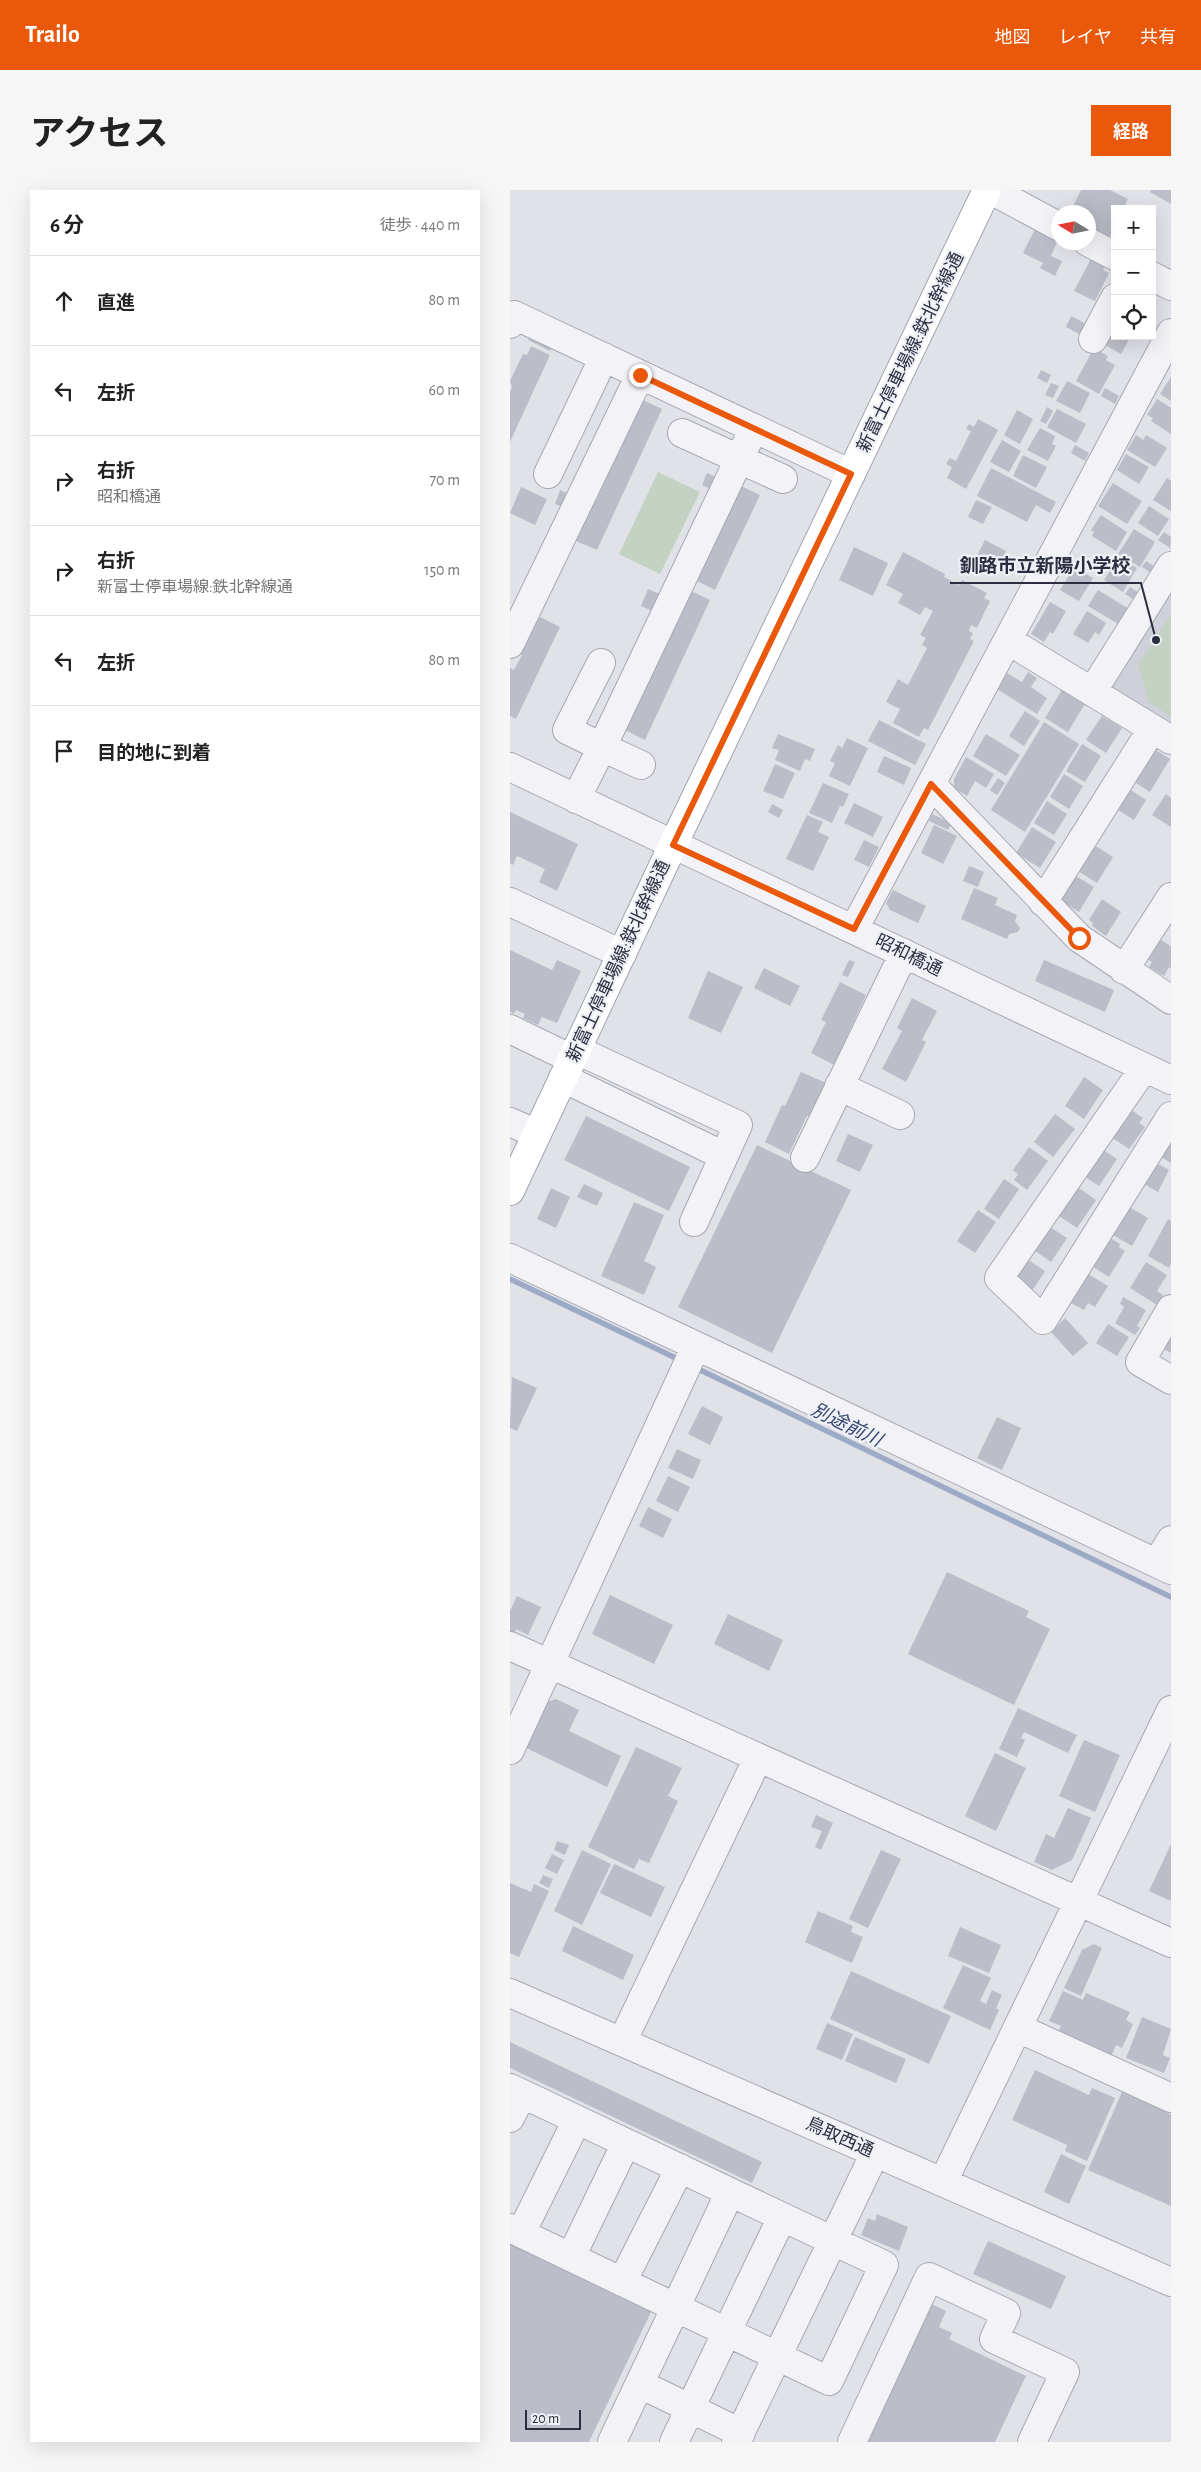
<!DOCTYPE html>
<html lang="ja">
<meta charset="utf-8">
<style>
:root{--surface:#fff;--page:#f6f6f6;--text:#222;--muted:#767676;--line:#e0e0e0;--accent:#ea580c}
body{margin:0;font-family:"Alegreya Sans","Noto Sans JP",sans-serif;background:var(--page);color:var(--text)}
.controls{position:absolute;right:15px;top:15px;display:grid;overflow:hidden;border-radius:0px;box-shadow:0 5px 20px #0002}
.controls button{width:45px;height:45px;display:grid;place-items:center;padding:0;border:0;border-bottom:1px solid var(--line);background:var(--surface);color:var(--text);font:25px sans-serif}
.compass{position:absolute;left:541px;top:15px;width:45px;height:45px;border-radius:50%;background:var(--surface);box-shadow:0 5px 20px #0002;rotate:280deg}
.scale{position:absolute;left:15px;bottom:12px;width:56px;box-sizing:border-box;padding-left:5px;border:2px solid #2a2e3f;border-top:0;font-size:14px;line-height:18px;white-space:nowrap;color:#2a2e3f;-webkit-text-stroke:4px #f0f1f6;paint-order:stroke}
.stop{position:absolute;width:15px;height:15px;margin:-11px;border:4px solid #ea580c;border-radius:50%;background:#fff}
.stop.end{background:#ea580c;border-color:#fff;box-shadow:0 1px 5px #0008}
.list{margin:0;padding:0;list-style:none}
h2{display:flex;justify-content:space-between;align-items:center;height:65px;margin:0;padding:0 20px;font-size:21px}
h2 small{font-size:16px;font-weight:400;color:var(--muted)}
.list li{display:grid;grid-template-columns:32px 1fr auto;gap:15px;align-items:center;box-sizing:border-box;height:90px;padding:0 20px;border-top:1px solid var(--line)}
.list b{display:block;font-size:19px;white-space:nowrap}
.list p{margin:0;font-size:16px;white-space:nowrap;color:var(--muted)}
.list em{font-size:16px;font-style:normal;color:var(--muted)}
.icon{flex:none;width:28px;height:28px;fill:none;stroke:currentColor;stroke-width:2;stroke-linecap:round;stroke-linejoin:round}
.map{position:relative;flex:none;width:661px;height:2252px;overflow:hidden;border-radius:0px}
header{display:flex;align-items:center;gap:30px;box-sizing:border-box;height:70px;padding:0 25px;background:var(--accent);color:#fff}
header strong{font-size:24px}
nav{display:flex;gap:28px;margin-inline-start:auto;font-size:18px}
.intro{display:flex;align-items:center;justify-content:space-between;box-sizing:border-box;height:120px;padding:0 30px}
h1{margin:0;font-size:35px}
.button{padding:12px 22px;border-radius:0px;background:var(--accent);color:#fff;font-size:18px;font-weight:700}
main{display:flex;gap:30px;padding:0 30px}
aside{flex:1;background:var(--surface);border-radius:0px;box-shadow:0 5px 20px #0002}
.map>svg:first-child{display:block}
.built{fill:#ced1da}
.green{fill:#c3d2c2}
.lines{fill:none;stroke-linecap:round;stroke-linejoin:round}
.stream{stroke:#9daac6;stroke-width:5.5}
.building{fill:#bbbdc8}
.minor-casing{stroke:#a6a8b2;stroke-width:30}
.major-casing{stroke:#a0a5b3;stroke-width:30}
.minor{stroke:#f3f3f7;stroke-width:28}
.major{stroke:#fff;stroke-width:28}
.route{stroke:#ea580c;stroke-width:6}
.labels{text-anchor:middle;stroke-width:4.5;stroke-linejoin:round;paint-order:stroke}
.street-label{font-size:18px;fill:#2a2e3f;stroke:#f0f1f6}
.water-label{font-size:19px;font-style:italic;fill:#364670;stroke:#f0f1f6}
.leader{fill:none;stroke:#2a2e3f;stroke-width:2}
.callout-dot{fill:#2a2e3f;stroke:#f0f1f6;stroke-width:2}
.callout-label{font-size:19px;text-anchor:middle;font-weight:bold;fill:#2a2e3f;stroke:#f0f1f6;stroke-width:4.5;stroke-linejoin:round;paint-order:stroke}
</style>
<header>
<strong>Trailo</strong>
<nav><a>地図</a><a>レイヤ</a><a>共有</a></nav>
</header>
<div class="intro"><h1>アクセス</h1><a class="button">経路</a></div>
<main>
<aside>
<h2>6 分<small>徒歩 · 440 m</small></h2>
<ul class="list">
<li><svg class="icon" aria-label="ahead" viewBox="0 0 24 24"><path d="M12 20V5M6 11l6-6 6 6"/></svg><div><b>直進</b></div><em>80 m</em></li>
<li><svg class="icon" aria-label="left" viewBox="0 0 24 24"><path d="M17 20v-9H6M10 6l-5 5 5 5"/></svg><div><b>左折</b></div><em>60 m</em></li>
<li><svg class="icon" aria-label="right" viewBox="0 0 24 24"><path d="M7 20v-9h11M14 6l5 5-5 5"/></svg><div><b>右折</b><p>昭和橋通</p></div><em>70 m</em></li>
<li><svg class="icon" aria-label="right" viewBox="0 0 24 24"><path d="M7 20v-9h11M14 6l5 5-5 5"/></svg><div><b>右折</b><p>新富士停車場線:鉄北幹線通</p></div><em>150 m</em></li>
<li><svg class="icon" aria-label="left" viewBox="0 0 24 24"><path d="M17 20v-9H6M10 6l-5 5 5 5"/></svg><div><b>左折</b></div><em>80 m</em></li>
<li><svg class="icon" aria-label="arrive" viewBox="0 0 24 24"><path d="M6 21V4h12l-3 4 3 4H6"/></svg><div><b>目的地に到着</b></div></li>
</ul>
</aside>
<div class="map">
<svg width="661" height="2252" viewBox="0 0 661 2252">
<rect width="100%" height="100%" fill="#e0e2e8"/>
<!-- built -->
<path class="built" d="M661 401V536L602 498Z"/>
<!-- green -->
<path class="green" d="M148 282 190 302 150 384 109 364Z
M661 425V526L639 512 628 475Z"/>
<g class="lines">
<!-- stream -->
<path class="stream" d="M0 1089 172 1171
M184 1177 661 1407"/>
</g>
<!-- building -->
<path class="building" d="M571 0H600L618 9 613 19H605V36L596 53 578 44V22H560Z
M641 0H661V14L640 2Z
M527 35 537 45 548 50 541 66 552 71 545 86 530 78 533 73 513 63Z
M584 63 598 70 593 80 599 83 585 111 564 101Z
M605 125V146H621L611 164 588 151Z
M561 126 576 134 571 145 556 137Z
M21 144 44 155 40 161 18 150Z
M21 156 40 165 0 252V202L2 197 0 191 13 164 17 165Z
M584 158 598 166 596 170 605 175 589 204 566 191Z
M531 180 541 185 537 193 527 188Z
M661 187V211L650 204Z
M557 191 580 203 570 223 546 211Z
M541 193 549 196 543 208 535 205Z
M595 198 609 206 605 214 591 206Z
M647 209 661 218V244L641 231 643 228 637 225Z
M133 210 152 219 87 360 66 351 70 343 66 340 81 309 86 311 93 295 88 293 103 262 107 264 115 249 110 247Z
M537 217 543 221 536 234 530 231Z
M547 219 576 234 566 253 537 237Z
M507 220 523 229 510 254 494 245Z
M468 229 488 240 456 299 437 288 442 277 436 274 440 268 446 271 461 241 456 239 459 234 464 237Z
M530 238 545 246 542 254 546 256 538 271 517 260Z
M626 245 633 250 636 245 657 258 645 277 617 260Z
M492 250 511 261 499 282 480 272Z
M565 255 579 263 575 271 561 263Z
M616 264 639 277 629 294 607 280Z
M513 265 537 277 526 298 503 286Z
M481 278 546 312 540 323 526 315 517 332 467 306Z
M197 283 208 288 203 300 192 295Z
M657 288 661 291V321L643 310Z
M603 293 632 311 617 334 588 316Z
M231 296 250 305 205 400 185 390Z
M11 297 37 309 25 335 0 323Z
M50 300 61 305 56 318 45 314Z
M466 310 482 317 473 334 458 327Z
M639 316 659 329 648 346 628 333Z
M591 325 617 342 606 361 582 346 584 342 581 340Z
M624 339 645 352 630 377 608 364Z
M654 342 661 347 660 358 648 350Z
M475 350 496 361 485 384 463 373Z
M344 357 378 373 363 406 329 390Z
M393 362 435 384 434 387 449 395 452 390 477 403 474 408 480 411 467 438 461 435 459 441 463 443 460 449 464 451 418 540 414 538 409 547 383 533 390 519 376 512 388 489 398 495 417 458 412 455 416 448 410 445 423 421 415 417 410 425 388 413 393 404 376 395Z
M608 367 627 378 613 402 594 390Z
M636 371 648 379 644 385 632 377Z
M564 377 583 388 569 411 550 400Z
M620 397 632 405 628 412 615 404Z
M138 399 152 405 145 422 131 416Z
M588 400 619 419 610 435 578 416Z
M181 401 200 410 135 550 115 540Z
M540 412 556 421 543 444 540 442 534 452 521 444Z
M577 421 596 433 589 445 585 442 578 453 563 444Z
M30 427 50 437 6 529 0 526V478L4 480 12 465 7 463 22 432 26 434Z
M518 482 527 488 521 497 537 508 527 524 487 499 497 483 512 492Z
M553 498 576 512 558 542 535 528Z
M515 521 530 531 514 556 499 546Z
M592 526 612 538 596 563 576 550Z
M369 530 416 554 405 575 358 551Z
M534 532 569 554 515 642 481 620Z
M268 544 305 559 300 571 295 569 290 581 265 570 269 560 262 558Z
M476 544 510 565 496 586 463 566Z
M337 548 358 558 340 596 319 586 325 573 320 571 328 555 332 558Z
M572 554 591 566 575 592 556 581Z
M641 557 660 569 640 602 621 590Z
M374 566 401 578 394 595 367 582Z
M456 567 484 584 476 598 465 591 457 606 444 598V589Z
M265 574 285 583 273 609 253 601Z
M554 584 573 596 559 619 540 607Z
M488 588 495 593 487 605 480 600Z
M313 593 339 604 333 617 330 616 322 633 299 623Z
M618 598 636 610 624 630 605 618Z
M656 604 661 608V637L642 625Z
M537 611 557 624 544 645 524 633Z
M344 613 373 627 363 647 334 633Z
M262 614 273 620 269 628 258 622Z
M0 622 68 654 47 701 29 692 35 679 7 666 3 675 0 673Z
M422 624 441 633 438 640 419 631Z
M297 625 313 632 308 642 319 647 303 681 276 669Z
M424 635 447 646 433 674 411 663Z
M522 637 546 652 530 678 506 663Z
M354 650 369 657 359 677 344 670Z
M584 655 603 667 587 693 568 681Z
M459 676 474 682 468 697 453 691Z
M566 686 584 697 569 722 551 711Z
M464 698 488 708 485 715 507 725 505 731 510 738 508 742 499 744 497 749 451 729Z
M383 700 416 716 408 733 380 720 376 713Z
M592 709 611 722 596 746 582 736 583 733 579 730Z
M651 750 661 756V779L659 777 654 786 639 777 642 772 638 770Z
M0 760 42 780 47 770 71 781 47 833 32 827 28 835 13 828 15 824 6 820 4 824 0 822Z
M339 770 345 772 338 787 332 785Z
M534 770 604 800 595 822 525 791Z
M254 778 290 796 280 816 244 798Z
M198 781 233 797 211 843 178 828Z
M330 792 356 805 324 875 301 863 316 832 311 830Z
M402 808 427 821 412 850 416 852 396 892 372 879 392 841 387 838Z
M291 882 316 893 300 927 297 926 279 964 255 952 272 915 275 916Z
M574 887 593 900 574 929 555 916Z
M620 919 633 928 629 933 635 937 619 959 601 947Z
M545 924 565 939 543 967 524 952Z
M76 926 180 977 159 1021 54 970Z
M661 939V973L646 964Z
M338 944 363 955 350 982 326 971Z
M247 955 341 1000 262 1163 168 1117Z
M519 957 538 971 517 1000 504 990 508 984 503 980Z
M589 957 607 969 589 996 571 984Z
M641 970 659 980 648 1002 629 991Z
M494 989 509 999 489 1029 474 1019Z
M74 994 93 1003 87 1016 67 1007Z
M563 994 586 1010 567 1038 543 1022Z
M41 998 60 1007 46 1038 27 1029Z
M124 1012 154 1025 134 1071 146 1077 134 1105 91 1086Z
M614 1014 638 1028 622 1056 598 1042Z
M468 1020 486 1032 465 1063 447 1051Z
M658 1029 661 1031V1073L659 1078 638 1066Z
M540 1037 557 1048 541 1072 524 1060Z
M595 1045 610 1054 609 1057 615 1061 599 1087 577 1073Z
M514 1067 535 1081 518 1107 497 1092Z
M636 1072 657 1085 647 1101 653 1105 647 1115 620 1098Z
M572 1080 598 1096 585 1117 578 1113 574 1120 559 1112Z
M613 1107 636 1120 627 1136 630 1138 625 1145 605 1133 614 1117 610 1114Z
M555 1128 578 1153 563 1166 541 1142Z
M661 1133V1163L648 1156Z
M598 1134 619 1147 607 1166 586 1153Z
M2 1187 27 1198 7 1241 0 1238Z
M192 1216 213 1227 200 1255 178 1244Z
M487 1227 511 1238 492 1280 467 1268Z
M167 1259 191 1270 183 1289 158 1278Z
M158 1286 180 1297 168 1322 146 1311Z
M138 1317 162 1329 153 1348 129 1336Z
M437 1382 519 1421 516 1427 540 1439 504 1515 398 1464Z
M100 1405 163 1435 144 1474 82 1444Z
M7 1406 31 1417 18 1445 6 1439 4 1444 0 1442V1421Z
M218 1424 273 1450 259 1481 204 1454Z
M46 1509 69 1520 59 1541 111 1566 97 1597 12 1556 32 1514Z
M508 1518 567 1545 558 1563 514 1542 511 1548 515 1550 507 1567 489 1559Z
M574 1550 610 1565 585 1622 549 1606Z
M126 1557 172 1578 158 1606 168 1611 139 1673 129 1669 124 1679 78 1657Z
M485 1563 516 1578 486 1641 455 1626Z
M558 1618 581 1628 562 1670 542 1680 524 1672 536 1644 544 1648Z
M306 1625 323 1633 311 1660 305 1657 312 1641 301 1637Z
M47 1651 59 1655 55 1665 44 1660Z
M661 1654V1711L639 1701Z
M72 1660 101 1674 72 1735 44 1721Z
M371 1660 391 1669 358 1738 339 1729Z
M42 1664 54 1670 47 1684 35 1678Z
M104 1674 155 1697 141 1727 90 1703Z
M33 1685 43 1689 39 1698 29 1693Z
M0 1693 21 1702 24 1694 39 1701 9 1767 0 1763Z
M308 1721 343 1736 341 1742 353 1747 342 1773 295 1752Z
M63 1736 124 1765 113 1790 52 1761Z
M450 1737 491 1755 479 1783 438 1766Z
M584 1754 592 1758 571 1806 554 1798 572 1760Z
M453 1775 481 1788 470 1811 476 1814 482 1800 492 1805 486 1818 489 1820 480 1840 433 1818Z
M341 1781 441 1826 419 1874 320 1829Z
M553 1801 573 1810 576 1803 620 1822 616 1830 623 1834 612 1858 606 1855 601 1867 547 1843 551 1836 539 1831Z
M632 1827 661 1839 653 1865 660 1868 654 1883 616 1868Z
M317 1833 343 1844 332 1870 306 1859Z
M345 1847 396 1869 386 1893 335 1871Z
M0 1852 252 1972 242 1993 0 1878Z
M525 1880 579 1905 582 1898 605 1908 577 1971 555 1961 557 1955 502 1930Z
M612 1902 661 1924V2016L578 1980Z
M551 1964 576 1976 559 2014 534 2002Z
M367 2024 398 2037 389 2061 351 2045 358 2028 365 2031Z
M478 2051 556 2086 541 2119 463 2084Z
M0 2054 141 2122 79 2252H0Z
M418 2112 436 2121 429 2137 442 2143 439 2149 516 2186 485 2252H353Z"/>
<g class="lines">
<defs>
<path id="minor" d="M481 0 548 36
M578 52 605 66
M642 86 661 96
M0 134 4 125 341 284
M583 149 605 108
M172 243 273 289
M38 284 94 167
M499 451 661 550
M0 454 130 185
M582 502 661 376
M131 575 92 557 244 238
M0 577 661 890
M421 594 569 748 661 810
M66 609 92 557 57 540 91 473
M0 712 112 764
M533 712 642 539
M344 739 661 143
M614 780 661 707
M0 839 62 869
M67 860 228 935 184 1032
M634 878 489 1088 533 1130 661 926
M53 888 214 966
M329 896 390 925
M0 932 27 944
M295 968 394 763
M0 1068 661 1380
M661 1119 630 1172 661 1190
M647 1373 661 1350
M0 1456 661 1753
M0 1560 186 1156
M0 1803 661 2092
M508 1838 661 1908
M112 1852 248 1568
M0 1898 374 2075 319 2191 0 2038
M0 1928 12 1904
M433 1992 661 1520
M11 2043 67 1930
M61 2067 116 1953
M112 2092 170 1978
M130 2194 231 2243
M102 2252 220 2002
M164 2252 272 2027
M226 2252 365 1963
M342 2252 419 2087 496 2123 484 2149 555 2182 522 2252"/>
<path id="major" d="M0 1001 163 655 477 0"/>
</defs>
<!-- minor casing -->
<use href="#minor" class="minor-casing"/>
<!-- major casing -->
<use href="#major" class="major-casing"/>
<!-- minor -->
<use href="#minor" class="minor"/>
<!-- major -->
<use href="#major" class="major"/>
</g>
<g class="lines">
<!-- route -->
<path class="route" d="M130 185 341 284 163 655 344 739 421 594 569 748"/>
</g>
<g class="labels">
<!-- street labels -->
<g class="street-label">
<text transform="translate(400 162) rotate(-64)" y="6">新富士停車場線:鉄北幹線通</text>
<text transform="translate(399 765) rotate(26)" y="6">昭和橋通</text>
<text transform="translate(108 771) rotate(-65)" y="6">新富士停車場線:鉄北幹線通</text>
<text transform="translate(330 1947) rotate(24)" y="6">鳥取西通</text>
</g>
<!-- water labels -->
<g class="water-label">
<text transform="translate(337 1234) rotate(26)" y="7">別途前川</text>
</g>
</g>
<!-- callouts -->
<path class="leader" d="M646 450L631 393H440"/>
<circle class="callout-dot" cx="646" cy="450" r="5"/>
<g class="callout-label">
<text x="535" y="382">釧路市立新陽小学校</text>
</g>
</svg>
<div class="controls">
<button>+</button>
<button>−</button>
<button><svg class="icon" aria-label="locate" viewBox="0 0 24 24"><circle cx="12" cy="12" r="6"/><path d="M12 2v4M12 18v4M2 12h4M18 12h4"/></svg></button>
</div>
<svg class="compass" viewBox="-18 -18 36 36"><path d="M0-13l5 13h-10z" fill="#e53935"/><path d="M0 13l5-13h-10z" fill="#767676"/></svg>
<div class="scale">20 m</div>
<div class="stop" style="left:569px;top:748px"></div>
<div class="stop end" style="left:130px;top:185px"></div>
</div>
</main>
